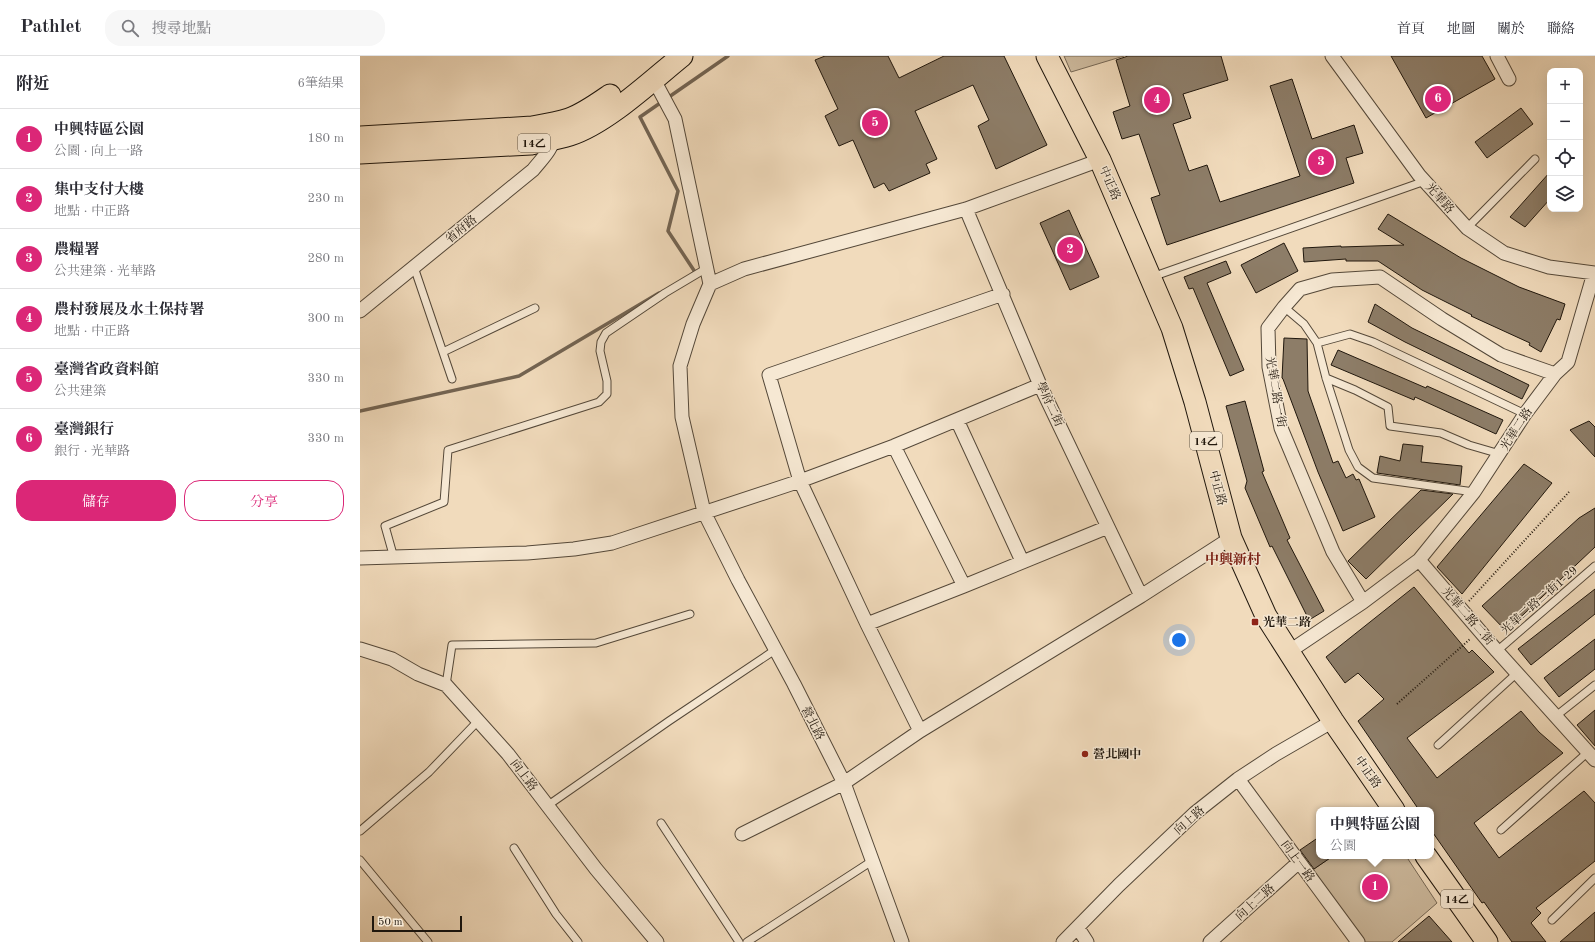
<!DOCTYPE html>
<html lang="zh-TW">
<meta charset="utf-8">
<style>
:root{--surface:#fff;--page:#f7f7f7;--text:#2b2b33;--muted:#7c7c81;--line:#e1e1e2;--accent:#db2777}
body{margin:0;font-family:"Old Standard TT","Noto Serif TC",serif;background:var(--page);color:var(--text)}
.controls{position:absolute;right:12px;top:12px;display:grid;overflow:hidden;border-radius:8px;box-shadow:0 4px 16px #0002}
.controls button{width:36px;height:36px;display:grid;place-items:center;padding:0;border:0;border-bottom:1px solid var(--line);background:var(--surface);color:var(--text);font:20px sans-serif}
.scale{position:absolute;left:12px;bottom:10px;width:90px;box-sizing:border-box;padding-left:4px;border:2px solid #20170d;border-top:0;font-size:11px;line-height:14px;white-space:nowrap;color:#20170d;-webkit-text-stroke:3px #f6e8d3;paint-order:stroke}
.you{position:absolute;left:819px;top:584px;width:14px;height:14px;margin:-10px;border:3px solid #fff;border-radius:50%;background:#1a73e8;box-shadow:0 0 0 6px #1a73e833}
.badge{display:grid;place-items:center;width:26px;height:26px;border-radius:50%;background:var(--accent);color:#fff;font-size:13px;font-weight:700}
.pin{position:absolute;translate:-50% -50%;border:2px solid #fff;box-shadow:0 1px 4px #0006}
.popup{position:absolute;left:956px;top:751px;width:118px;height:52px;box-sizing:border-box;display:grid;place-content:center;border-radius:8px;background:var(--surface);filter:drop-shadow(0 1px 3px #0005);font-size:13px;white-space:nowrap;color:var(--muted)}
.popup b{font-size:15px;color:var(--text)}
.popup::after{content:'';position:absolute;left:50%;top:100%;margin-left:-8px;border:8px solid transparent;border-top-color:var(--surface)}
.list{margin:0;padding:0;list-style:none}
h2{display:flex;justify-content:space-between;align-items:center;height:52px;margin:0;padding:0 16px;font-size:17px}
h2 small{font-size:13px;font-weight:400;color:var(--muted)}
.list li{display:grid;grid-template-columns:26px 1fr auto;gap:12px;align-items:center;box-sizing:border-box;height:60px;padding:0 16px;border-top:1px solid var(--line)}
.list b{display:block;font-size:15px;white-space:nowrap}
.list p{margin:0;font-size:13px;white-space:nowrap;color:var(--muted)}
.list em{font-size:13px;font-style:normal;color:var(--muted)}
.actions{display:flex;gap:8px;padding:12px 16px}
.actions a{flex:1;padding:9px 0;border:1px solid var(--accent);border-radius:16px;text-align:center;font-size:14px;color:var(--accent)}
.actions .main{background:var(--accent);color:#fff}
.icon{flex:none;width:22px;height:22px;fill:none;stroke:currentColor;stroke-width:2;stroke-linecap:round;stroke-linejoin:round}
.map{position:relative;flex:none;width:1235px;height:886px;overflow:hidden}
header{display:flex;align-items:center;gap:24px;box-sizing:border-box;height:56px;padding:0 20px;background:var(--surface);border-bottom:1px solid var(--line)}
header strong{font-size:19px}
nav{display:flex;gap:22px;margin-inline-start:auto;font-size:14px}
.search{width:280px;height:36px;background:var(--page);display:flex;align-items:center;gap:10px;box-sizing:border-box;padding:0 14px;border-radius:16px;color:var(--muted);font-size:15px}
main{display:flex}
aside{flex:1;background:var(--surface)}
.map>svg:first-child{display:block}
.green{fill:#cdba9e;stroke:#766856}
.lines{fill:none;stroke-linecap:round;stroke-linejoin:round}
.stream{stroke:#736452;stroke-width:3.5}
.building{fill:#8d7d68;stroke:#20170d}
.service-casing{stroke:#544839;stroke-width:9}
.minor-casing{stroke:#544839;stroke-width:15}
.primary-casing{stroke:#20170d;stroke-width:23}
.path{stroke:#20170d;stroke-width:2;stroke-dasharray:1 2;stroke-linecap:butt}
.service{stroke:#f6e8d3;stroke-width:7}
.minor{stroke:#f6e8d3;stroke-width:13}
.primary{stroke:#f1dbbc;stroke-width:21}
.poi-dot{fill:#8f2418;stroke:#f6e8d3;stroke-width:1.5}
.labels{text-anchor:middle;stroke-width:3;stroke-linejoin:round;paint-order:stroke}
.shield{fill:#f6e8d3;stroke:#605648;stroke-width:1}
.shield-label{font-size:11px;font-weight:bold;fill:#20170d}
.street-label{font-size:12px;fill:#20170d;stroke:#f6e8d3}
.poi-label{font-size:12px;font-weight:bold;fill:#20170d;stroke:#f6e8d3;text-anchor:start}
.quarter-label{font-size:14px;font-weight:bold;fill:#7a1f14;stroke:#f6e8d3}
</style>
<header>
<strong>Pathlet</strong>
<div class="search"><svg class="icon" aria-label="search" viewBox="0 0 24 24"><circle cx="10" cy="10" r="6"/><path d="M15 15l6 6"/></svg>搜尋地點</div>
<nav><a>首頁</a><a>地圖</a><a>關於</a><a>聯絡</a></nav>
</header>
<main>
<aside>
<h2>附近<small>6筆結果</small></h2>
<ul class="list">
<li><span class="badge">1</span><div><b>中興特區公園</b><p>公園 · 向上一路</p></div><em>180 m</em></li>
<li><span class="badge">2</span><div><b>集中支付大樓</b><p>地點 · 中正路</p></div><em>230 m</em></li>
<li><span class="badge">3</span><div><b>農糧署</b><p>公共建築 · 光華路</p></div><em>280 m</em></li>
<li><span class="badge">4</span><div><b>農村發展及水土保持署</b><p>地點 · 中正路</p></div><em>300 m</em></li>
<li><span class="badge">5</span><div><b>臺灣省政資料館</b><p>公共建築</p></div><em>330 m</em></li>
<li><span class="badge">6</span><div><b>臺灣銀行</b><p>銀行 · 光華路</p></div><em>330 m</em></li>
</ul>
<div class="actions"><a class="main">儲存</a><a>分享</a></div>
</aside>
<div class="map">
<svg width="1235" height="886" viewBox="0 0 1235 886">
<rect width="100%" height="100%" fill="#f1dbbc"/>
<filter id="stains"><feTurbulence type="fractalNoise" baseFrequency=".005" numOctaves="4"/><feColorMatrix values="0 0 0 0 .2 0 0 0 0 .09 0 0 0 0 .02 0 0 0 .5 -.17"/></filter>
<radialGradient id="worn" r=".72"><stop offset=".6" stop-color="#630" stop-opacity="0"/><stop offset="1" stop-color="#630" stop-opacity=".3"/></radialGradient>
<!-- green -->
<path class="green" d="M704 0H764L711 16Z
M973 800H1046L1077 847 1032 886H1004L951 815Z"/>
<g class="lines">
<!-- stream -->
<path class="stream" d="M332 218 335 216 308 175 318 135 280 61 368 0
M0 355 159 320 299 237"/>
</g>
<!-- building -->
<path class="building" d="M465 0H528L539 22 584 0H644L687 89 636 113 618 70 629 64 613 29 555 55 577 103 566 108 570 117 529 135 524 127 514 132 493 84 479 90 465 60 478 53 455 4Z
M768 0H861L868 24 823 38 831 62 813 68 829 115 847 109 860 146 940 120 910 30 932 23 952 83 994 69 1003 97 986 102 994 127 807 189 791 142 800 139 779 78 762 83 753 56 770 50 756 4Z
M1031 0H1122L1135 23 1066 62Z
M1161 52 1173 68 1127 102 1115 86Z
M1190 116V143L1165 171 1150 161Z
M709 154 739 221 710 234 680 167Z
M1028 158 1101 202 1159 231 1205 248 1200 264 1197 263 1181 296 1169 289 1170 287 1111 260 1112 259 1062 234 1018 205H986V203L944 206 943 192 981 190V191L1044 189 1018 173Z
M924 187 938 215 896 237 881 209Z
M866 205 871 217 847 227 884 314 870 320 833 232 829 233 824 221Z
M1015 248 1052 272 1169 329 1162 343 1045 286 1008 266Z
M924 282 947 283 948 335 973 407 978 405 986 422 993 418 996 424 999 423 1015 461 983 475 958 416 923 323 922 322Z
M978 294 1066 332 1067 330 1143 364 1136 378 1055 341 1054 344 971 309Z
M885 345 904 415 902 416 930 482 927 484 964 555 949 564 912 490 910 491 885 432 887 425 866 350Z
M1229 365 1235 371V401L1210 374Z
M1043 388 1063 390 1061 406 1102 410 1100 429 1017 417 1020 400 1040 405Z
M1164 408 1192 427 1102 538 1077 511Z
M1061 434 1093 438 1006 523 988 505Z
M1235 452V491L1146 575 1122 550 1219 462Z
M1054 531 1109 597 1112 594 1134 616 1047 682 1077 722 1161 655 1179 676 1203 697 1114 767 1139 802 1224 735 1235 747V805L1176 852 1181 857 1171 867 1186 886H1152L1124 846 1122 847 1071 774V754H1059L998 665 1024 643 998 617 985 627 966 601Z
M1235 533V558L1171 609 1158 593Z
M1235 583V613L1199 641 1184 622Z
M1235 654V690L1217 669Z
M959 781V800H973L954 813 940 794Z
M1235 856V886H1200Z
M1069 860 1092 886H1038Z"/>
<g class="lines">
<defs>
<path id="service" d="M1107 172 1175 103
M54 211 92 323
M792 221 1065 125
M924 251 944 268 957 287 966 322 989 394 998 411 1013 422 1114 436
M957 287 990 278 1013 286 1165 358
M83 296 175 252
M966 322 995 334 1028 351 1030 370 1081 377 1109 389 1140 398
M34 502 25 470 84 446 88 394 239 346 247 338V325L240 295 241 286 246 277 305 237 347 212
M1137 595 1235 510
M86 629 92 589 236 587 330 558
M1196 660 1235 629
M1078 689 1157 617
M187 750 309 665 415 594
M301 767 379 886
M1141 774 1228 696
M0 775 69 716 118 665
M154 792 196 858 218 886
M0 804 68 886
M1192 864 1235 822
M387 886 512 805"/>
<path id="minor" d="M972 0 1059 119 1107 172 1144 197 1189 211 1235 217
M1137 0 1149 23
M293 22 315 63 350 228
M606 153 680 329 781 540
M0 255 173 114C180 105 194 92 194 79
M597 364 662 505
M534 390 604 530
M0 502 167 497 214 493 252 487 440 425 534 390 680 329
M1059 504 1137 595 1235 704
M1003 546 973 496 921 372 909 311 908 272 924 251 940 233 972 224 1020 221 1082 263 1141 299 1195 318
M507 568 604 530 748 471
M0 593 32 603 58 618 86 629 148 698 236 813 297 886
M930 595 1003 546 1059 504 1114 436 1165 358 1195 318 1208 306 1234 217
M560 675 507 568 440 425 409 319 643 238
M878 723 998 886
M382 778 484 727 560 675 781 540 871 482
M718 872 727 886
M542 886 484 727 434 628 378 524 344 456 322 361 320 310 333 268 350 228 384 213 606 153 740 104
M703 886 759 829 835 757 878 723 916 698 973 665
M850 886 939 806"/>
<path id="primary" d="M687 0 740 104 812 272 835 346 871 482 906 560 973 665 1034 754
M0 81 172 71C184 69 197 67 209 63 223 58 237 48 250 39
M0 97 171 88C184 85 197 83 210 79 247 67 291 25 322 0
M1066 800 1127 886"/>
</defs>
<!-- service casing -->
<use href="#service" class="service-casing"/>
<!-- minor casing -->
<use href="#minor" class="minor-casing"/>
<!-- primary casing -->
<use href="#primary" class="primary-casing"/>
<!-- path -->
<path class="path" d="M1109 545 1209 436
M1037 648 1110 583"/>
<!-- service -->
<use href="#service" class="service"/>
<!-- minor -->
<use href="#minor" class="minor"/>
<!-- primary -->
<use href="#primary" class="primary"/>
</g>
<!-- markers -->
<g class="poi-dot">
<rect x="891" y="562" width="8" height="8" rx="2"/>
<circle cx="725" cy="698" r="4"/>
</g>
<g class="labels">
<!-- shield labels -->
<g class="shield">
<rect x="158" y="78" width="32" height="18" rx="3"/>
<rect x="830" y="376" width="32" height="18" rx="3"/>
<rect x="1081" y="834" width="32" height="18" rx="3"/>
</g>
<g class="shield-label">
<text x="174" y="91">14乙</text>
<text x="846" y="389">14乙</text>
<text x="1097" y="847">14乙</text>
</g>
<!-- street labels -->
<g class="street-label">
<text transform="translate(750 127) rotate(67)" y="4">中正路</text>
<text transform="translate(1080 142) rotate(48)" y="4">光華路</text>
<text transform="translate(101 173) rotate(-39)" y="4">省府路</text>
<text transform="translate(916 336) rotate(80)" y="4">光華二路一街</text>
<text transform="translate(690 348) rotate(65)" y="4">學府二街</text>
<text transform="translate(1156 373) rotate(-57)" y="4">光華二路</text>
<text transform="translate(858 432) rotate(75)" y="4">中正路</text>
<text transform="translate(1179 544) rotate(-41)" y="4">光華二路二街1-29</text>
<text transform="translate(1108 560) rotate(49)" y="4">光華二路二街</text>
<text transform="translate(453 667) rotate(63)" y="4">營北路</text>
<text transform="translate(1008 716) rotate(55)" y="4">中正路</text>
<text transform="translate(164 719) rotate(53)" y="4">向上路</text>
<text transform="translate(829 764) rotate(-42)" y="4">向上路</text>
<text transform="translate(938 805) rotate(54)" y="4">向上一路</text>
<text transform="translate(895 846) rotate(-42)" y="4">向上二路</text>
</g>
<!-- poi labels -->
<g class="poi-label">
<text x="903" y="570">光華二路</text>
<text x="733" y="702">營北國中</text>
</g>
<!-- quarter labels -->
<g class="quarter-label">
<text x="873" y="508">中興新村</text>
</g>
</g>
<rect width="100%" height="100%" filter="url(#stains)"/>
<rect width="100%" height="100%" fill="url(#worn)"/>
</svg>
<div class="controls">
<button>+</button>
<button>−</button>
<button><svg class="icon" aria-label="locate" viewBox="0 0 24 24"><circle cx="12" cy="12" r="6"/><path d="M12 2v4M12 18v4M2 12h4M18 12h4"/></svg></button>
<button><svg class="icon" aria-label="layers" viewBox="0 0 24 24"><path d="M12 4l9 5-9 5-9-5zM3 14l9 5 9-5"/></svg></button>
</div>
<div class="scale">50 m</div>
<div class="you"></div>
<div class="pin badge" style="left:1015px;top:831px">1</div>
<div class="popup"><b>中興特區公園</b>公園</div>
<div class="pin badge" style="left:710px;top:194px">2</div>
<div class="pin badge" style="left:961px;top:106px">3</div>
<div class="pin badge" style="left:797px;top:44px">4</div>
<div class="pin badge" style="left:515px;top:67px">5</div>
<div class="pin badge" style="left:1078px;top:43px">6</div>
</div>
</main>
